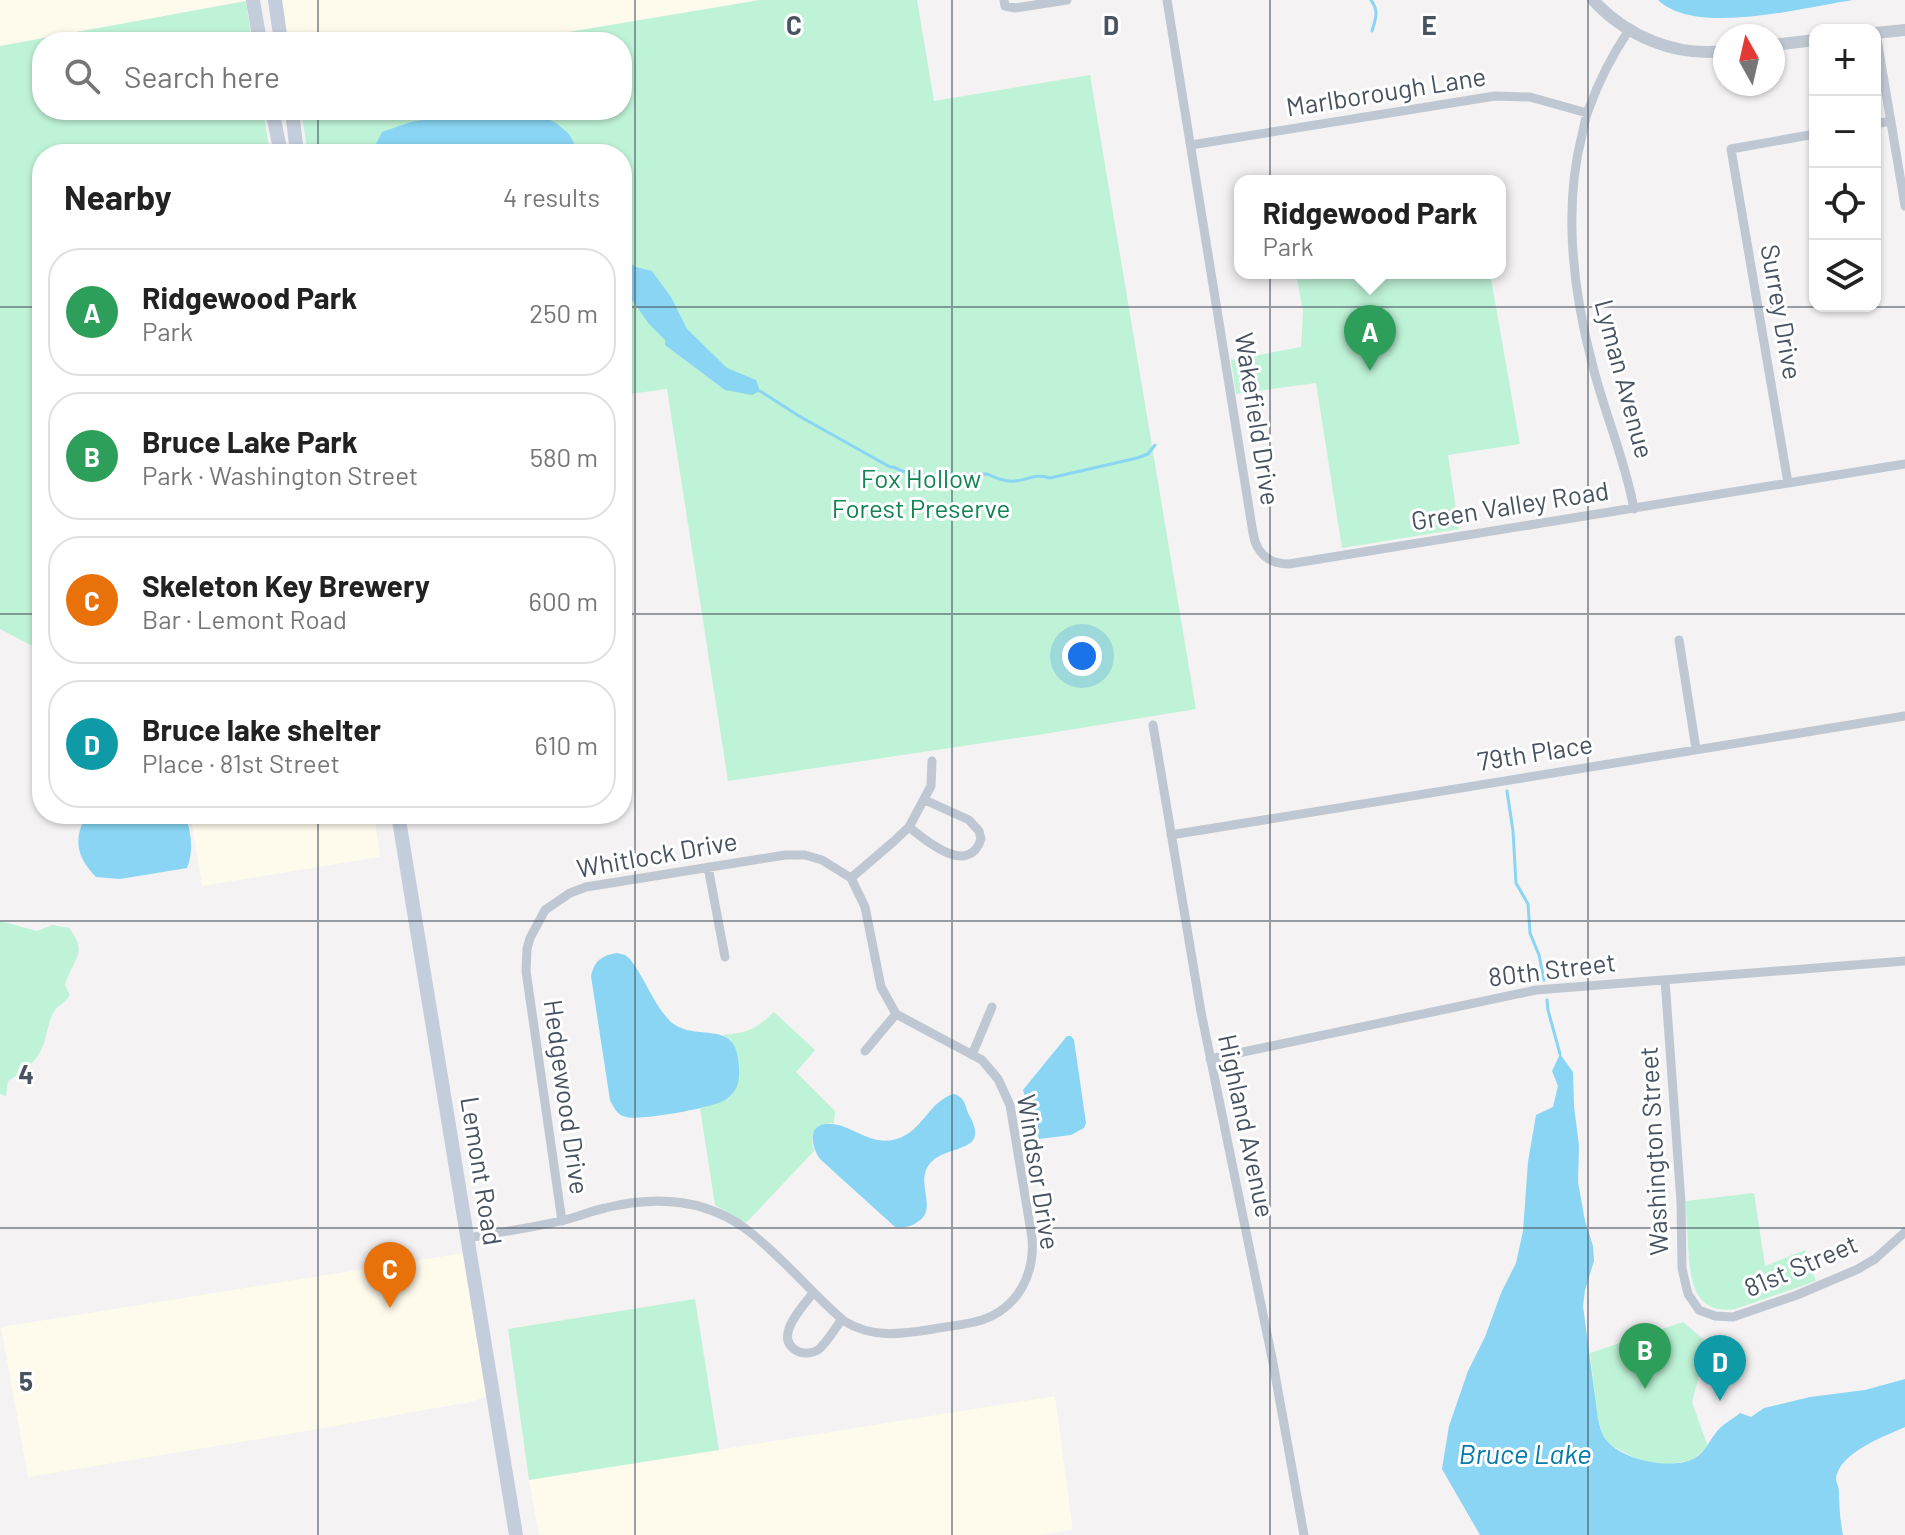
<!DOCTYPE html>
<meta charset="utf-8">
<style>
:root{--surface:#fff;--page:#f6f6f6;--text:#222;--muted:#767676;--line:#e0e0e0;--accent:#ea580c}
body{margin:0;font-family:Barlow,sans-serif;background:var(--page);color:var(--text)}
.controls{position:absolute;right:24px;top:24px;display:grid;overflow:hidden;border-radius:16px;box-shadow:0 2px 6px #0004}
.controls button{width:72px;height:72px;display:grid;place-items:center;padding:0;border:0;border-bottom:2px solid var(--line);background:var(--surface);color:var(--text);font:40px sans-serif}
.compass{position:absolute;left:1713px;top:24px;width:72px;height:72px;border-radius:50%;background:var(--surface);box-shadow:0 2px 6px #0004;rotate:352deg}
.you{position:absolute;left:1082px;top:656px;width:28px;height:28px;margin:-20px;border:6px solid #fff;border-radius:50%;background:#1a73e8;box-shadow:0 0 0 12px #1a73e833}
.badge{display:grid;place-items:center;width:52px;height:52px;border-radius:50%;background:var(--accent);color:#fff;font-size:26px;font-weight:700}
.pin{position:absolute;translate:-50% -66px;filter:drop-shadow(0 2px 4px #0008)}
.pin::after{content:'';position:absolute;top:42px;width:28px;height:24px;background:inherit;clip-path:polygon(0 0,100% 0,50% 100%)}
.popup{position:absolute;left:1234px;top:175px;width:272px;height:104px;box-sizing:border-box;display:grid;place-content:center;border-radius:16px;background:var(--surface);filter:drop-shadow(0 2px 6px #0005);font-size:26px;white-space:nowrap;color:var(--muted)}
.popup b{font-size:30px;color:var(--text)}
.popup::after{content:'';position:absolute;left:50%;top:100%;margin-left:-16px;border:16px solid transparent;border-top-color:var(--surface)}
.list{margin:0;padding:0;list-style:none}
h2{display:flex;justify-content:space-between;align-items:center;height:104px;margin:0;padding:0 32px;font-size:34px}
h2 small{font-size:26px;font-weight:400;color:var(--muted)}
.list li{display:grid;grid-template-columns:52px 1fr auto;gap:24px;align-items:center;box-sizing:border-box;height:128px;margin:0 16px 16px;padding:0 16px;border:2px solid var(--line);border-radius:32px}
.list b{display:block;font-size:30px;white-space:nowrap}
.list p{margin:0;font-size:26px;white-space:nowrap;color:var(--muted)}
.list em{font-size:26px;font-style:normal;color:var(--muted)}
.icon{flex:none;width:44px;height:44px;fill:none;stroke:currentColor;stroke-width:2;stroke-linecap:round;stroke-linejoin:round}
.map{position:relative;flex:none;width:1905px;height:1535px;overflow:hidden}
.search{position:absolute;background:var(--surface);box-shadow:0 2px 6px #0004;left:32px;top:32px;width:600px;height:88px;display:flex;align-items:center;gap:20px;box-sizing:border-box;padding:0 28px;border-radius:32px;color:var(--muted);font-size:30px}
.panel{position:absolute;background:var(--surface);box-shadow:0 2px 6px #0004;left:32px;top:144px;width:600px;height:680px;border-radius:32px}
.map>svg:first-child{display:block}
.commercial{fill:#fefaec}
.green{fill:#bff3d7}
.water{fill:#89d5f3}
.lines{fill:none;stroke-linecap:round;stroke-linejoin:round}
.stream{stroke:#89d5f3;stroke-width:3}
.minor{stroke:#bfc8d2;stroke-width:9}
.tertiary{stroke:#bfc8d2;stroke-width:12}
.secondary{stroke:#c4cddb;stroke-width:14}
.grid{fill:none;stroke:#485361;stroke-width:2;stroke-opacity:0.55}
.labels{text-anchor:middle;stroke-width:6;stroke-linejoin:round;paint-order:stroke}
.street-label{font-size:26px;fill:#485361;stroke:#fff}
.park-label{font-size:26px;fill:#118453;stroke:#fff}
.water-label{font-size:28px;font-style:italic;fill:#047aa9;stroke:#fff}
.grid-label{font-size:26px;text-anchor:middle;font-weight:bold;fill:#485361;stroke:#fff;stroke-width:6;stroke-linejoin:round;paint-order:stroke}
</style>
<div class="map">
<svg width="1905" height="1535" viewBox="0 0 1905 1535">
<rect width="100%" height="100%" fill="#f4f2f2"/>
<!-- commercial -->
<path class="commercial" d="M0 0H246V1L0 46Z
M282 0H752L753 1 509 42H289Z
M190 814H374L380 857 202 886Z
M470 1252 493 1395 470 1402 278 1436 28 1477 1 1327Z
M1055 1396 1073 1530 1039 1535H539L529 1480Z"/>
<!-- green -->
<path class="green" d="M760 0H917L934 101 1090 75 1196 709 1044 734 728 781 667 389 622 395V154H308L301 110H622V42H509Z
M246 1 252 42H42V110H263L270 154H42V651L0 629V46Z
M1296 273H1490L1520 444 1448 455 1459 529 1342 548 1316 383 1236 394 1231 360 1301 347 1303 312Z
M0 921 37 931 52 925 69 928C89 954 73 958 65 985L70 995C66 1003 57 1005 53 1013 47 1025 47 1039 41 1050 35 1064 20 1073 8 1081L6 1096 0 1094Z
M774 1012 815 1050 796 1072 835 1111 834 1123C816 1124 808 1132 814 1151L746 1223 715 1205 700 1108 707 1107 731 1040 723 1035C750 1032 754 1030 774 1012Z
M1754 1193 1765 1266 1805 1250 1816 1281 1735 1309C1692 1315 1690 1277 1688 1245 1687 1230 1686 1215 1686 1201Z
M695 1299 719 1450 529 1480 508 1329Z
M1683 1322 1708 1343 1692 1402 1708 1447 1692 1460 1665 1465 1639 1460 1610 1445 1603 1435 1598 1419 1590 1353Z"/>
<!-- water -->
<path class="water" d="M1658 0H1853C1804 7 1697 37 1658 0Z
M473 110H514L521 116H543L556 123 569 134 580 154H371L382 132 411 122Z
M622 251 627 261 636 267 652 271 671 297 687 329 727 368 756 380 760 391 752 395 725 390 665 345V340L649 324 633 301 622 295Z
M87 814H183L186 816C191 835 194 849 187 868L120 879 96 877C76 856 73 839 87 814Z
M617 953 625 955 630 959C645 978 653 1004 670 1021 693 1043 733 1019 738 1058 739 1066 740 1075 738 1083 736 1091 730 1097 723 1101 711 1108 639 1121 626 1117 617 1115 614 1108 610 1100L591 976C595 960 601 956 617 953Z
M1067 1036H1071L1074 1040 1086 1123 1084 1128 1071 1135 1039 1139 1023 1090Z
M1560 1054 1573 1072 1574 1106 1579 1146 1578 1182 1585 1221 1593 1246 1594 1261 1585 1290 1583 1306 1598 1419C1600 1427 1602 1436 1608 1442 1624 1460 1668 1469 1691 1460 1706 1454 1709 1439 1720 1428 1725 1423 1734 1418 1740 1413L1751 1417 1764 1408 1810 1397 1865 1390 1905 1379V1427C1885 1436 1838 1453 1836 1479 1836 1483 1839 1487 1839 1491 1839 1506 1840 1520 1843 1535H1480L1442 1469 1449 1426 1468 1371 1485 1337 1501 1293 1516 1263 1523 1231 1528 1162 1536 1115 1553 1107 1558 1086 1552 1071Z
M954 1094C964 1097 965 1104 968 1113 971 1118 974 1124 975 1130 979 1154 936 1145 926 1170 919 1188 936 1209 919 1221 911 1227 904 1228 895 1227L820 1159C811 1146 806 1122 831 1124 854 1125 874 1150 902 1137 923 1128 931 1100 954 1094Z"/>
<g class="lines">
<!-- stream -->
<path class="stream" d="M1371 0C1379 11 1376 18 1372 31
M760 391 799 416 890 467H893L912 475 987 474C996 478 1005 482 1015 481 1027 480 1037 473 1050 478L1137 458 1148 454 1155 445
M1507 791 1513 831 1516 883 1528 904 1530 933 1539 955 1544 980
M1547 1000 1548 1010 1560 1054"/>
<!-- minor -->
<path class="minor" d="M1004 0 1005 6 1015 8 1067 0
M1167 0 1253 533C1256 553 1269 564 1289 564L1905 464
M1629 30C1612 55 1598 83 1588 111 1585 119 1584 127 1582 135 1563 209 1573 290 1592 363 1604 412 1625 459 1634 509
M1876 33 1905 206
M1875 124 1891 121
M1191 145 1495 96 1530 97 1587 113
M1788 483 1731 149 1815 134
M1679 640 1696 749
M1153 725 1201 1012 1273 1363 1304 1535
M909 827C926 841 969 877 981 839L979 831 969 820 925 800
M1171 835 1905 716
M708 867 725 957
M851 878 893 842 909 827 931 786 932 761
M1665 980 1681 1202 1682 1268 1688 1294 1699 1310 1715 1316 1733 1317 1797 1295 1858 1269 1875 1259 1905 1232
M865 1051 896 1014
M972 1055 992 1007
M1210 1059 1536 990 1905 961
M468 1238C499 1232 533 1228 564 1220 578 1217 591 1211 605 1208 654 1196 704 1198 746 1229 782 1256 810 1292 844 1321 873 1339 902 1334 933 1329 949 1326 966 1325 982 1320 1018 1308 1035 1274 1032 1238L1010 1105 998 1079 982 1060 896 1014 881 987 865 907 851 878 822 860 805 855H785L586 887 570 893 545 910 530 938 527 949 526 971 562 1221
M813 1293C802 1307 771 1339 799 1352 805 1354 813 1353 818 1350 826 1344 836 1327 842 1319"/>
<!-- tertiary -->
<path class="tertiary" d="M1593 0C1626 36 1675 57 1725 51
M1875 33 1905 30
M1773 45 1815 40"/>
<!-- secondary -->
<path class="secondary" d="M253 0 260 42
M275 0 281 42
M272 110 281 154
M292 110 297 154
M398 814 516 1535"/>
</g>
<!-- grid -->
<path class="grid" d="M318 0V42M635 0V1535M952 0V1535M1270 0V1535M1588 0V1535M318 110V154M0 307H42M622 307H1905M0 614H42M622 614H1905M318 814V1535M0 921H1905M0 1228H1905"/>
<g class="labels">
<!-- street labels -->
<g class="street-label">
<text transform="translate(1386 92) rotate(-9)" y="9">Marlborough Lane</text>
<text transform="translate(1781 312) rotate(80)" y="9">Surrey Drive</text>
<text transform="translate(1624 379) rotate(75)" y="9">Lyman Avenue</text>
<text transform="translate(1257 419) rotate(81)" y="9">Wakefield Drive</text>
<text transform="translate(1510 506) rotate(-9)" y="9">Green Valley Road</text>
<text transform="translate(1535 753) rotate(-9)" y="9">79th Place</text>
<text transform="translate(657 855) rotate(-10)" y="9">Whitlock Drive</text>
<text transform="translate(1552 970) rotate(-7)" y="9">80th Street</text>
<text transform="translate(566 1097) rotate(82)" y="9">Hedgewood Drive</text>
<text transform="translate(1246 1126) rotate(78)" y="9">Highland Avenue</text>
<text transform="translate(1654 1151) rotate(-93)" y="9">Washington Street</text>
<text transform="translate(481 1171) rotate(81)" y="9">Lemont Road</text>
<text transform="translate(1038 1172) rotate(81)" y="9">Windsor Drive</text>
<text transform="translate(1801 1266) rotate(-23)" y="9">81st Street</text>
</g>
<!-- park labels -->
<g class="park-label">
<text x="921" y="488">Fox Hollow<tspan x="921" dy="30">Forest Preserve</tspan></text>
</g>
<!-- water labels -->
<g class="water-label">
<text x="1525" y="1464">Bruce Lake</text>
</g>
</g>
<g class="grid-label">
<text x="794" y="35">C</text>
<text x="1111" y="35">D</text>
<text x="1429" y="35">E</text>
<text x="26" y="1084">4</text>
<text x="26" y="1391">5</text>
</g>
</svg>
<div class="controls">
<button>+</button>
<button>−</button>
<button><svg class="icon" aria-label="locate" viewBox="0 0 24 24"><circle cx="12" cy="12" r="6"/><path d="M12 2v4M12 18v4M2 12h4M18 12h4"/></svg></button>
<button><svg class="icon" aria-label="layers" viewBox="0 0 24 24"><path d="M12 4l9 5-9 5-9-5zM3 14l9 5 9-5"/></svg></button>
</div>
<svg class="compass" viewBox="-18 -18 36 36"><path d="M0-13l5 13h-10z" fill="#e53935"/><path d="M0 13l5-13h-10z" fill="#767676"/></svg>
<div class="you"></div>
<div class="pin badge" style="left:1370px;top:371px;background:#2e9e5b">A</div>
<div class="popup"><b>Ridgewood Park</b>Park</div>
<div class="pin badge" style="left:1645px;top:1389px;background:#2e9e5b">B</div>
<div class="pin badge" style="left:390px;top:1308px;background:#e8710a">C</div>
<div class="pin badge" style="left:1720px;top:1401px;background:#0f9aa8">D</div>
<div class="search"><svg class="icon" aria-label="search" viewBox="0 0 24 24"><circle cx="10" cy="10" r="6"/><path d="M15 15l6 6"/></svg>Search here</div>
<section class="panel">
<h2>Nearby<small>4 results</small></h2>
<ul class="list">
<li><span class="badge" style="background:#2e9e5b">A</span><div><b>Ridgewood Park</b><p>Park</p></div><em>250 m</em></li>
<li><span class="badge" style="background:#2e9e5b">B</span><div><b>Bruce Lake Park</b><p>Park · Washington Street</p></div><em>580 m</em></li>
<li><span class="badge" style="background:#e8710a">C</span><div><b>Skeleton Key Brewery</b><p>Bar · Lemont Road</p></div><em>600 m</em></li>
<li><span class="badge" style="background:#0f9aa8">D</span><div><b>Bruce lake shelter</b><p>Place · 81st Street</p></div><em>610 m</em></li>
</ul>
</section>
</div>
